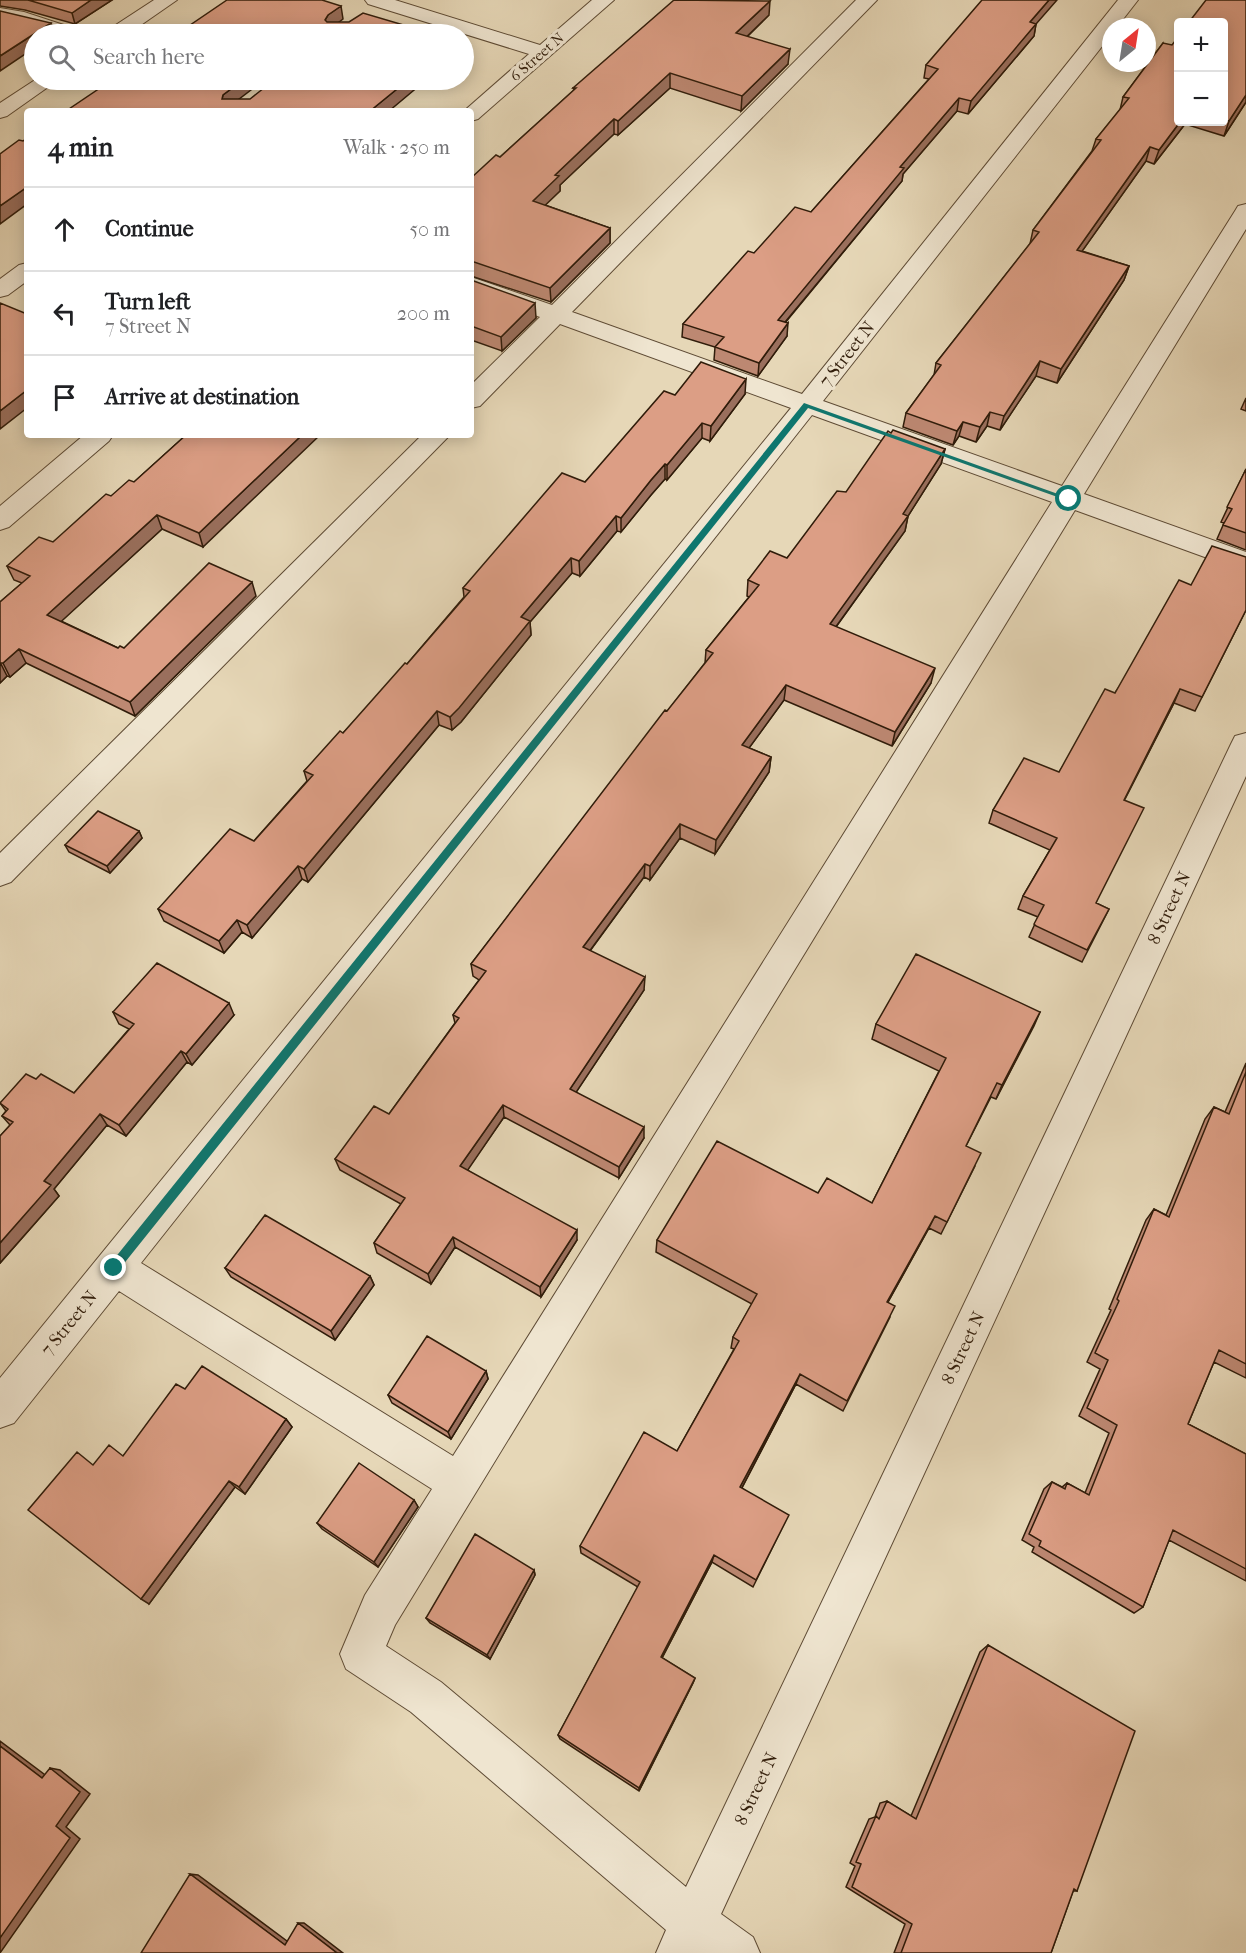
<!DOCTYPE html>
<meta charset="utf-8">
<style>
:root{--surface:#fff;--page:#f2f2f2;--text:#202124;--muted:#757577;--line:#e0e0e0}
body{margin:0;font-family:"IM FELL French Canon",serif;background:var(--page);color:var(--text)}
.controls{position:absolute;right:18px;top:18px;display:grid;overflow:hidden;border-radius:6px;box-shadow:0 3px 15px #0003}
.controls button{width:54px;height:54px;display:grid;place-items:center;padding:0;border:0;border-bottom:2px solid var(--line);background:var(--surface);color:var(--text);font:30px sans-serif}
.compass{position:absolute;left:1102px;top:18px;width:54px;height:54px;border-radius:50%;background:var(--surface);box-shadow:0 3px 15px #0003;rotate:30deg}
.stop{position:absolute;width:18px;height:18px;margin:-14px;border:4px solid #0f766e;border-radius:50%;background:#fff}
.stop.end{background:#0f766e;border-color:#fff;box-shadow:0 2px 6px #0008}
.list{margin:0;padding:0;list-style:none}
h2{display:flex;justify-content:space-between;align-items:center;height:78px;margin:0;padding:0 24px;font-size:26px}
h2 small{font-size:20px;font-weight:400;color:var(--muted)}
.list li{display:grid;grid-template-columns:39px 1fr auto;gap:18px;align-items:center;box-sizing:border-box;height:84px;padding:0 24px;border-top:2px solid var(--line)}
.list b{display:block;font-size:22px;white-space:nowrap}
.list p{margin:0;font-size:20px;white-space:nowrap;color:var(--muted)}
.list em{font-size:20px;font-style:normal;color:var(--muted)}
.icon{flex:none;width:33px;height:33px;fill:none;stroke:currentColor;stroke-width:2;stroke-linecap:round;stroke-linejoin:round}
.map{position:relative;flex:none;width:1246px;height:1953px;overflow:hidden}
.search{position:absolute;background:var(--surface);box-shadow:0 3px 15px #0003;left:24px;top:24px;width:450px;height:66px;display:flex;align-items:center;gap:15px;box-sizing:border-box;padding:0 21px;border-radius:33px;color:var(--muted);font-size:22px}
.panel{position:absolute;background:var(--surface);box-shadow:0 3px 15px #0003;left:24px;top:108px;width:450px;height:330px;border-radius:6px}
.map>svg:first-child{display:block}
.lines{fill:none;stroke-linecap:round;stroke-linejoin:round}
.minor-casing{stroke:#5e4b35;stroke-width:2}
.minor{fill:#efe5d0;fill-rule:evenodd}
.wall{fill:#bd8872;stroke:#301c0a;stroke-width:1.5}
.shaded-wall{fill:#9a6f5d;stroke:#301c0a;stroke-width:1.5}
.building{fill:#dc9e85;stroke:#301c0a;stroke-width:1.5}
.route{fill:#0f766e}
.labels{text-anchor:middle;stroke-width:6;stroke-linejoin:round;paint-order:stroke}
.far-street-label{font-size:15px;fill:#301c0a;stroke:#efe5d0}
.street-label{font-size:18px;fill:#301c0a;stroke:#efe5d0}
</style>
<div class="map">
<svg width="1246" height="1953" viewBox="0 0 1246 1953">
<rect width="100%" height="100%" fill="#e6d7b7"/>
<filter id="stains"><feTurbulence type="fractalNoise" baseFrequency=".00333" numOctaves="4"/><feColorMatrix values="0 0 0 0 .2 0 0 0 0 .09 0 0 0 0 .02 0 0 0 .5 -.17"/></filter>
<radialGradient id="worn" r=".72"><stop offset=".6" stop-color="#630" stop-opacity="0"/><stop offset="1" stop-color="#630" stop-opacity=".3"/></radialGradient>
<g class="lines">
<defs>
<path id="minor" d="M154 0H177L128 34H105L108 30Z
M365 0H395L540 45 592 0H614L478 119 471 121V111H464L529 54 368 4Z
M856 0H877L572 312 802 394 1118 0H1138L1117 27H1111V35L823 401 1062 486 1235 211 1238 206 1246 204V229L1084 494 1246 552V572L1075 510 395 1625 386 1646 441 1682 686 1887 1231 744 1235 736 1246 733V776L721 1914 753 1937 760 1953H656L666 1930 411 1712 346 1669 340 1654 365 1595 432 1489 119 1291 14 1423 0 1428V1378L791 408 560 324 480 406 471 408V385L540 317 471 292V277L552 305ZM812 415 1052 502 453 1456 141 1263Z
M0 8 24 12 79 30 82 34C50 37 30 23 0 20Z
M35 80H58L7 116 0 118V103Z
M27 263V281L8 295 0 297V279L19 265Z
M84 435H113L109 441 9 527 0 530V506Z
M422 435H450L11 882 0 886V853Z"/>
</defs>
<!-- minor casing -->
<use href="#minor" class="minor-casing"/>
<!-- minor -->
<use href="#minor" class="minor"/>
</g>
<!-- wall -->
<path class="wall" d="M0 0H112L75 24 25 10 0 6Z
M1246 0V102L1224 136 1185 124 1154 164 1146 161 1082 251 1129 266 1124 280 1057 383 1036 376 1000 430 987 426 976 442 959 436 953 445 903 427 906 413 934 375 936 363 1030 244 1033 230 1092 151 1096 139 1120 110 1123 97 1163 43 1179 122H1224V22Z
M769 15 747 37 788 64 741 111 670 88 618 135 614 134 560 185V191L545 205 610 228V243L551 302 471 276V178L500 157 574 90 573 88Z
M1036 24 1034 36 968 114 957 111 903 174 902 181 785 323 787 336 758 376 714 360 715 347 682 337 683 324 754 253 811 212 929 79 924 78 926 65Z
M471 280 536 318 502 351 471 340Z
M745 394 710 441 702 438 667 480 665 479 651 495 621 532 617 531 580 576 572 573 530 622 531 635 461 722 452 730 439 725 308 882 302 879 252 938 242 932 224 953 164 921 158 909 254 841 307 781 304 771 343 733 407 664 464 597 463 588 585 482 675 395Z
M1246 398V411L1241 409Z
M186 435 203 547 162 529 61 621 118 648H124L256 596 135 716 26 663 10 677 7 676 0 683V602L22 583 14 580 7 566 53 542 111 496 134 482Z
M945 449 941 464 908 516 905 531 836 627 931 683 892 746 784 700 749 748 771 757 769 772 715 854 680 838 650 880 644 877 590 951 644 990 576 1092 644 1138 619 1178 504 1117 467 1170 577 1240 541 1297 455 1247 431 1284 377 1253 374 1243 401 1204 340 1170 335 1159 389 1114 455 1023 453 1015 479 980 473 976 471 964 705 663 706 650 749 597 747 596 748 580 787 558 846 492Z
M1246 469V550L1217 539 1224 523 1221 522Z
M1191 585 1246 610 1195 711 1174 703 1124 800 1096 903 1109 909 1082 962 1031 938 1029 937 1038 917 1018 909 1023 896 1050 850 989 823 993 810 1059 772Z
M139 831 142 838 110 873 69 852 65 845Z
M113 1012 234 1015 192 1065 187 1062 126 1136 107 1125 54 1189 59 1196 0 1263V1136L10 1125 2 1116 6 1111 0 1103 36 1079 74 1093 129 1029 119 1024Z
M1040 1012 996 1099 991 1097 966 1146 975 1166 941 1234 929 1228 888 1302 890 1317 843 1411 796 1384 742 1488 785 1522 753 1587 712 1562 662 1658 695 1678 693 1683 639 1791 560 1739 558 1735 638 1587 581 1553 580 1546 677 1451 734 1349 731 1348 733 1337 752 1304 656 1252 657 1240 818 1193 872 1203 939 1071 872 1039 876 1024Z
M1246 1063V1378L1214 1362 1188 1424 1246 1454V1581L1169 1540 1143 1607 1134 1613 1032 1552 1034 1547 1022 1540 1044 1489 1052 1482 1062 1487 1067 1483 1085 1493 1109 1433 1079 1416 1100 1369 1087 1362 1111 1310 1109 1309 1146 1220 1154 1209 1166 1215 1205 1119 1214 1107 1225 1112Z
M225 1268 370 1276 374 1285 335 1340 231 1277Z
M486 1371 488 1379 451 1439 392 1403 388 1395Z
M185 1389 286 1419 292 1427 245 1494 235 1487 149 1604 93 1465 123 1456Z
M414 1500 418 1507 378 1567 322 1529 317 1523Z
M534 1570 535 1575 490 1659 430 1623 426 1618Z
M988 1645 1077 1891H1073L1051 1953H894L905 1924 846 1887 855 1866 850 1863 869 1819 875 1817 880 1803 887 1801 911 1816 980 1652Z"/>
<!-- shaded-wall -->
<path class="shaded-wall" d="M91 0H112L75 24 72 13Z
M1049 0H1057L1036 24 1034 36 968 114 971 101 1030 22Z
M770 1 769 15 735 48 736 33Z
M341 6 343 19 330 29 325 20 328 15Z
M51 23 55 34H34V48L0 71V56Z
M790 49 788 64 741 111 742 96Z
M670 73V88L618 135V121Z
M243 80H264L226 109 222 99 223 95Z
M408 80H426L389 111H370Z
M1246 95V102L1224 136 1229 121Z
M959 98 957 111 903 174 902 181 776 333 778 320 900 167Z
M614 119V134L560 185V191L534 216 533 201 555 175Z
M1180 122H1186L1185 124 1154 164 1159 150Z
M1150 147 1146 161 1073 264 1077 250Z
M27 187V204L0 224V206Z
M610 228V243L551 302 550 288Z
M1129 266 1124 280 1057 383 1061 369Z
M535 303 536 318 502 351 501 337Z
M788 323 787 336 758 376 759 363Z
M1040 361 1036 376 1000 430 1004 416Z
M746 379 745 394 710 441 711 426Z
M27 390V408L0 429V411Z
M990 412 987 426 976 442 980 427Z
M963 422 959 436 953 445 957 431Z
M702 423V438L667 480V465Z
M302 435H320L203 547 199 533Z
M945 449 941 464 908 516 905 531 827 639 830 624Z
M665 464V479L651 495 621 532V518L651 480Z
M157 515 162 529 53 629 47 615Z
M616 516 617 531 580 576 579 561Z
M571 558 572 573 530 622 531 635 461 722 452 730 450 717 521 617Z
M252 582 256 596 135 716 130 702Z
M19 649 26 663 10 677 3 663Z
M0 662 7 676 0 683Z
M935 668 931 683 892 746 895 732Z
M786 685 784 700 741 759 742 745Z
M1180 689 1174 703 1118 813 1124 800Z
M437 711 439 725 308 882 304 869Z
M771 757 769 772 715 854 716 840Z
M680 824V838L650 880V866Z
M139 831 142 838 110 873 107 866Z
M645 864 644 877 583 960V947Z
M298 866 302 879 252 938 247 925Z
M237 920 242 932 224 953 219 941Z
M645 977 644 990 571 1100 570 1089Z
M229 1003 234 1015 192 1065 186 1054Z
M1040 1012 1034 1026 996 1099 1002 1085Z
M181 1051 187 1062 126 1136 119 1125Z
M503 1105 504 1117 463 1177 460 1166Z
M100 1114 107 1125 54 1189 59 1196 0 1263V1243L44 1181Z
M644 1127V1138L619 1178V1167Z
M935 1216 929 1228 882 1313 887 1302Z
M577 1230V1240L541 1297 540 1287Z
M453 1237 455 1247 431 1284 428 1274Z
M370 1276 374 1285 335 1340 331 1331Z
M486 1371 488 1379 451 1439 448 1432Z
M800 1374 796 1384 738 1495 740 1487Z
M286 1419 292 1427 245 1494 239 1487Z
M229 1481 235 1487 149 1604 141 1599Z
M414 1500 418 1507 378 1567 374 1562Z
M714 1555 712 1562 660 1662 661 1657Z
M534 1570 535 1575 490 1659 487 1655Z
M695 1678 693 1683 639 1791V1788Z
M0 1741 52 1780 42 1778 0 1746Z
M50 1768 60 1770 90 1794 66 1827 80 1839 0 1953V1938L56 1826Z
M190 1874 198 1875 291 1944 285 1945Z
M298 1923H304L343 1953H337Z"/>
<!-- building -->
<path class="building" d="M28 0H91L72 13Z
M227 0H322L341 6 328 15 325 20 327 22H349L363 13 434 34H177Z
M674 0 770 1 736 33 790 49 742 96 670 73 618 121 614 119 555 175 559 176 533 201 610 228 550 288 471 261V178L496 155 500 157 576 88H573Z
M982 0H1049L1030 22 1036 24 971 101 959 98 900 167 904 168 778 320 788 323 759 363 715 347 724 337 683 324 748 251 754 253 795 207 811 212 938 69 926 65Z
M1206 0H1246V95L1229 121 1224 120V22H1189Z
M0 11 51 23 0 56Z
M1179 36V122H1180L1159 150 1150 147 1077 250 1129 266 1061 369 1040 361 1004 416 990 412 980 427 963 422 957 431 906 413 941 365 936 363 1039 232 1033 230 1101 140 1096 139 1129 98 1123 97 1163 43 1172 45Z
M112 80H243L223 95 222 99H250L274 80H408L370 111H66Z
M27 138V187L0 206V154L19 140 23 141Z
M471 280 535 303 501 337 471 326Z
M0 303 27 314V390L0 411Z
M701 362 746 379 711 426 702 423 667 465 665 464 651 480 621 518 616 516 579 561 571 558 521 617 530 621 459 708 450 717 437 711 304 869 298 866 247 925 237 920 219 941 158 909 230 829 254 841 313 775 304 771 340 731 343 733 405 663 407 664 470 591 463 588 562 473 585 482 664 391 675 395Z
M893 430 945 449 903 514 908 516 830 624 935 668 895 732 786 685 742 745 771 757 716 840 680 824 650 866 645 864 583 947 645 977 570 1089 644 1127 619 1167 503 1105 460 1166 577 1230 540 1287 453 1237 428 1274 374 1243 405 1198 335 1159 374 1106 389 1114 459 1018 453 1015 486 971 471 964 665 710 667 711 713 653 706 650 759 585 748 580 770 551 787 558 837 491 846 492 888 431 891 433Z
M186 435H302L199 533 157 515 47 615 118 648 120 646 124 648 209 563 252 582 130 702 19 649 3 663H0V602L30 576 7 566 39 537 53 542 106 494 111 496 129 480 134 482Z
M1246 469V533L1223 525 1232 509 1227 507Z
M1212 546 1246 557V610L1202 697 1180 689 1124 800 1144 808 1096 903 1109 909 1087 950 1036 926 1034 924 1044 905 1023 896 1057 838 993 810 1024 758 1059 772 1105 689 1115 693 1179 580 1191 585Z
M98 811 139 831 107 866 65 845Z
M916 954 1040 1012 1002 1085 997 1083 966 1146 981 1153 947 1222 935 1216 887 1302 895 1306 847 1401 800 1374 740 1487 789 1515 756 1580 714 1555 661 1657 695 1678 639 1788 558 1735 640 1582 580 1546 644 1432 677 1451 739 1341 733 1337 757 1294 657 1240 717 1141 818 1193 827 1178 872 1203 946 1058 876 1024Z
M157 963 229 1003 186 1054 181 1051 119 1125 100 1114 44 1181 51 1185 0 1243V1136L13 1122 2 1116 8 1109 0 1103 26 1074 36 1079 41 1074 74 1093 134 1024 113 1012Z
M1246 1072V1364L1219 1350 1188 1424 1246 1454V1569L1173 1530 1143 1607 1039 1546 1041 1541 1029 1534 1052 1482 1065 1489 1067 1483 1089 1495 1117 1425 1087 1408 1108 1360 1095 1353 1119 1301 1117 1299 1154 1209 1169 1217 1214 1107 1229 1114Z
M265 1215 370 1276 331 1331 225 1268Z
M427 1336 486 1371 448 1432 388 1395Z
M202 1366 286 1419 239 1487 229 1481 141 1599 28 1510 77 1452 93 1465 109 1445 123 1456 176 1384 185 1389Z
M359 1463 414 1500 374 1562 317 1523Z
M475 1534 534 1570 487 1655 426 1618Z
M988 1645 1135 1731 1077 1891 1074 1889 1051 1953H901L912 1924 852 1887 861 1864 856 1862 876 1816 879 1819 887 1801 916 1819Z
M0 1746 42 1778 50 1768 80 1792 56 1826 70 1838 0 1938Z
M190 1874 285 1945 298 1923 337 1953H141Z"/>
<!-- route -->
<path class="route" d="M804 403 1072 499 1066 500 808 408 118 1271H110V1264Z"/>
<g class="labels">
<!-- far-street labels -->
<g class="far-street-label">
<text transform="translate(537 57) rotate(-41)" y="5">6 Street N</text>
</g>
<!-- street labels -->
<g class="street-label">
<text transform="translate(847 354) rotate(-52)" y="6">7 Street N</text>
<text transform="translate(1169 908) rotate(-65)" y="6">8 Street N</text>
<text transform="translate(69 1323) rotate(-51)" y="6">7 Street N</text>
<text transform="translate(963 1348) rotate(-65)" y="6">8 Street N</text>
<text transform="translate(756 1789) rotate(-65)" y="6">8 Street N</text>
</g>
</g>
<rect width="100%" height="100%" filter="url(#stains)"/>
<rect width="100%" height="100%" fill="url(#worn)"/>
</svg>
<div class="controls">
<button>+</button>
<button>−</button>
</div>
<svg class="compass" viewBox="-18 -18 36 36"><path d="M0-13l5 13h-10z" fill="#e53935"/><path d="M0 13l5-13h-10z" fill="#757577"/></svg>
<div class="stop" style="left:1069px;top:499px"></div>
<div class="stop end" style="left:114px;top:1268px"></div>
<div class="search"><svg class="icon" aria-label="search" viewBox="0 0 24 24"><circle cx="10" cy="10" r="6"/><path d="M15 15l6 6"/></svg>Search here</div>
<section class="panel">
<h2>4 min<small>Walk · 250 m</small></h2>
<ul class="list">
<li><svg class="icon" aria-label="ahead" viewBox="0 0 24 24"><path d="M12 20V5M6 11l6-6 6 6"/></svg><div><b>Continue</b></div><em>50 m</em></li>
<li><svg class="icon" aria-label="left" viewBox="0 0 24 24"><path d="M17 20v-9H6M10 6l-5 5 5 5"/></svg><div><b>Turn left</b><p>7 Street N</p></div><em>200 m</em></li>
<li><svg class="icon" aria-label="arrive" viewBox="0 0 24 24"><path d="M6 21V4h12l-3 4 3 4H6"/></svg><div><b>Arrive at destination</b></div></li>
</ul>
</section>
</div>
